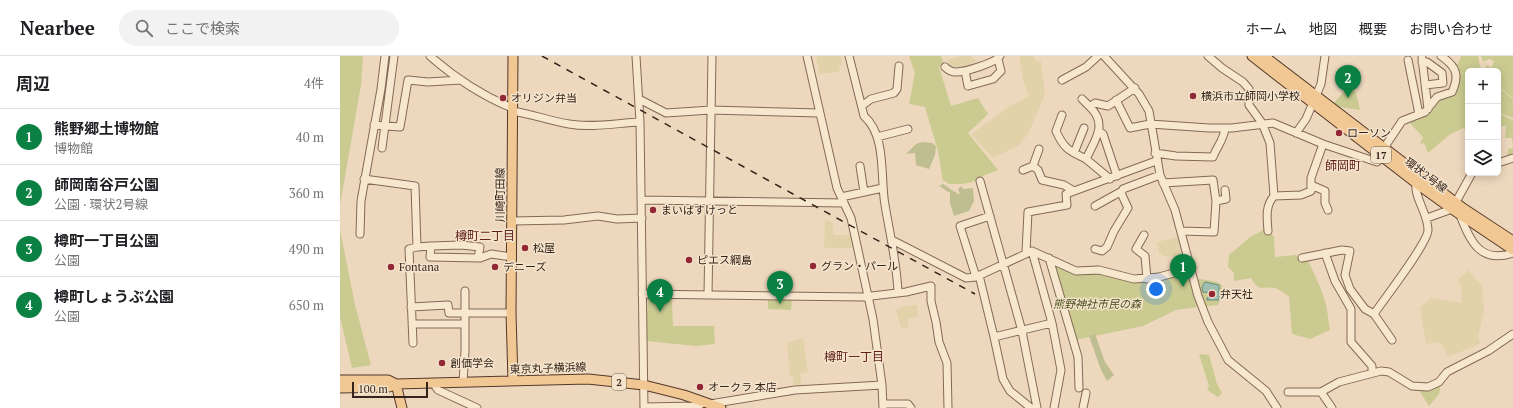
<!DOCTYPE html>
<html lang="ja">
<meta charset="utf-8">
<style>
:root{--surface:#fff;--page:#f2f2f2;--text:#202124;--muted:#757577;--line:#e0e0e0;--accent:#0b8043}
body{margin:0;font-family:"PT Serif","Noto Sans JP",serif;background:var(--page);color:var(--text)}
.controls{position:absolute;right:12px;top:12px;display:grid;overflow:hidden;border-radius:6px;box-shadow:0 2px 10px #0003}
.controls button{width:36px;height:36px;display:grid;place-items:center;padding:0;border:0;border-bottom:1px solid var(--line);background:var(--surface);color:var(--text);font:20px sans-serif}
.scale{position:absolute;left:12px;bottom:10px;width:76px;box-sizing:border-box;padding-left:4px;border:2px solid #34241b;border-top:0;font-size:11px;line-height:14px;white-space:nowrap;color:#34241b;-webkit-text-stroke:3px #f5e4cc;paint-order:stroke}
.you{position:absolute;left:816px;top:233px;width:14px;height:14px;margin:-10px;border:3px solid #fff;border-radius:50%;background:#1a73e8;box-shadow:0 0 0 6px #1a73e833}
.badge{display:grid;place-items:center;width:26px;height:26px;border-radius:50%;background:var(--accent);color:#fff;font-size:13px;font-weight:700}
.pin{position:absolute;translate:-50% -33px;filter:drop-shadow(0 1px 2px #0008)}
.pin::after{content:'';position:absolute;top:21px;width:14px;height:12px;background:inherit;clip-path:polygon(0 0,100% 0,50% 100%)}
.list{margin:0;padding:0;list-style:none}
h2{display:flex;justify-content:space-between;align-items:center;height:52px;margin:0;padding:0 16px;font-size:17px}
h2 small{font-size:13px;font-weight:400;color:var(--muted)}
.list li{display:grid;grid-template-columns:26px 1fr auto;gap:12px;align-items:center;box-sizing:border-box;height:56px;padding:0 16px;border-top:1px solid var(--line)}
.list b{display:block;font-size:15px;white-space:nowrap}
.list p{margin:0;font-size:13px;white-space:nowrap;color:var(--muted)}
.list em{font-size:13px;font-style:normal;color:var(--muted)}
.icon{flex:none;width:22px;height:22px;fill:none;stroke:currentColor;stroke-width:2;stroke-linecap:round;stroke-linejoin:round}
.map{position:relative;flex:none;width:1173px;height:352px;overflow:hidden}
header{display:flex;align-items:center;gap:24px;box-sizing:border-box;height:56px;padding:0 20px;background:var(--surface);border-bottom:1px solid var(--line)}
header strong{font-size:19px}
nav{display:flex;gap:22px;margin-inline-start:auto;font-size:14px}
.search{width:280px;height:36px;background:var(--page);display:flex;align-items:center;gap:10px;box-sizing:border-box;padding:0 14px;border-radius:22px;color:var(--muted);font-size:15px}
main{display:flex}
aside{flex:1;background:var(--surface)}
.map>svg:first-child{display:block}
.farmland{fill:#e2d2aa}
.green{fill:#caca91}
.cemetery{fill:#bfbe91}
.water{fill:#a0beb2;stroke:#688b7e}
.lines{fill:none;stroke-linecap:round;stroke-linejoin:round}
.minor-casing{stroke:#846956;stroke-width:9}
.major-casing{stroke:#52382b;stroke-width:11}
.minor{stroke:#f8e7cf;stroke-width:7}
.major{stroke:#f1c893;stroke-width:9}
.rail{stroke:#34241b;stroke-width:1.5;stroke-dasharray:7 7;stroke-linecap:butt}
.poi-dot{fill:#922736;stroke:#f5e4cc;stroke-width:1.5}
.labels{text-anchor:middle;stroke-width:3;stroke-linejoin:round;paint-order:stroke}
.shield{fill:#f5e4cc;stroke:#6e5e50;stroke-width:1}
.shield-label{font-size:10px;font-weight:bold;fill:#34241b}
.poi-label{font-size:11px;fill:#34241b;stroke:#f5e4cc;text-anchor:start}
.street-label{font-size:11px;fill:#34241b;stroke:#f5e4cc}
.park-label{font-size:11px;font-style:italic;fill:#4a5022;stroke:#f5e4cc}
.neighbourhood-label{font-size:12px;fill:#60211b;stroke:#f5e4cc}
</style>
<header>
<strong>Nearbee</strong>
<div class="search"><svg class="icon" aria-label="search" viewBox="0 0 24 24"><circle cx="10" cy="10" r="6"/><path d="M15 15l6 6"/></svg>ここで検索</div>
<nav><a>ホーム</a><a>地図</a><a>概要</a><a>お問い合わせ</a></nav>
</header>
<main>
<aside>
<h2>周辺<small>4件</small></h2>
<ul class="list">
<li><span class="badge">1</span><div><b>熊野郷土博物館</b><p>博物館</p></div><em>40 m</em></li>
<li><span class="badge">2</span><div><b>師岡南谷戸公園</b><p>公園 · 環状2号線</p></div><em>360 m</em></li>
<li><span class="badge">3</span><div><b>樽町一丁目公園</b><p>公園</p></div><em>490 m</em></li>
<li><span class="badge">4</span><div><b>樽町しょうぶ公園</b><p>公園</p></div><em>650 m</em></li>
</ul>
</aside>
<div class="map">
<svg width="1173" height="352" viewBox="0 0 1173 352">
<rect width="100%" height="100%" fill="#edd8bd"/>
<!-- farmland -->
<path class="farmland" d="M476 0H501L502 9 499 10 500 16 479 18Z
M621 0H631L632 2H634L636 6 613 13 607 4Z
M679 0H694L696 5H701L705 38 688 78 678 90 653 102 631 78 667 52 689 40 683 24Z
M485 163 493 167V179H510L513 192H484Z
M838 181 844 201 836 203 835 201 823 200 822 197 819 198 817 186Z
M1129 214 1135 223 1142 229 1144 255 1138 280 1140 288 1108 301 1102 289 1096 286 1086 288 1080 251 1091 242 1121 247 1122 234 1118 223Z
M574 249H577L578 261 567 262 569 271 561 272 556 255 561 251Z
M463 282 468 316 460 318 462 329 454 331 453 321H450L447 287Z"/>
<!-- green -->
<path class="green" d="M0 0H23L21 29 0 149Z
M569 0H601L604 7 599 11 611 50 638 42 648 58 628 77 658 114 642 120 643 123 623 128H608L607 126 603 125 598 95 585 51 569 48 575 17Z
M1121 0H1138L1140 10 1138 15H1128V77L1123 72 1109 79 1088 97 1084 87 1080 88 1083 81 1067 64 1086 58 1098 42 1111 39V13L1108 10V7L1118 8Z
M1141 0H1173V42L1158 30V15H1144L1147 9 1152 12 1154 5 1149 3 1143 6Z
M1013 31 1016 37 1020 54 999 51 994 47 1007 32Z
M1158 31 1173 43V62L1158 56Z
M1158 57 1173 64V97L1167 100 1168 93 1173 92 1172 82H1165L1166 70H1158Z
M925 173 934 180 935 201 956 199 964 203 967 202C973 216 982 233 986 249 988 257 988 265 990 274L970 283 952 278 949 240C945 238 940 234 935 232 922 230 920 237 911 222L894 225V217L888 211 889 199 909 182Z
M0 174 15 249 31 309 12 312 0 261Z
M713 206 739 218H758L786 225 819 223 845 216 849 217 858 251 836 254 803 270 735 284Z
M855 222 877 226 882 229V239L878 249 864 251Z
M428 242H452L451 254 428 253Z
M308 243H332L333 270H374L375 288 356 290 306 285Z
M859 298 869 299 877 328 882 337 878 341 867 334 869 330Z
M1101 327 1099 338 1089 350 1079 334 1092 333Z"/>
<!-- cemetery -->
<path class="cemetery" d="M582 86 592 87 596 90 595 99 589 113 576 109 575 97 566 98 576 88Z
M603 128 618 138H620L618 133 621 130 623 133 633 132 634 145 629 155 614 160 610 147V137L599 130Z
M755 278 765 306 774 319 767 325 761 314 749 280Z"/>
<!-- water -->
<path class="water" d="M865 226 879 229V244H867V242L875 238 874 237 863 236 862 231Z"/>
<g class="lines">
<defs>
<path id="minor" d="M90 0C114 21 143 40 172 52
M296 0 300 66 304 352
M467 0 497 132 511 162 533 263 542 329 543 352
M509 0 524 60C547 80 540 122 545 149 550 179 557 207 558 237
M764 0 799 38 809 55 820 119 835 154 858 240 868 266 888 304 926 335 937 352
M868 0 882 12 903 26 909 33V49L922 67 930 87 934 140C925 150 927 162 928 175
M1082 2 1088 53
M1068 4 1079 58
M1082 6H1087L1102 17 1103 27 1085 29
M605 11C608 14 611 16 616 16 625 16 655 7 660 0
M625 15 628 30 653 23 661 15 658 3
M722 24 746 11 758 0
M299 43 326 57 371 54 479 57
M742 43 750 51
M776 44 790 72 810 68 869 72H892L933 67 983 88 1037 106 1043 100
M523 49 531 43 554 37 557 33 559 10
M172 55C192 58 210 65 229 68 252 72 277 67 300 66
M722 59 716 75C724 93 729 95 746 103
M34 69 60 71 68 24 88 26 121 24
M759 75 763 78 777 120
M956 77 966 63 981 28 985 0
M537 81 568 73
M42 92 54 0
M1044 92 1062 65 1085 56 1097 41 1112 36C1120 19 1116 10 1101 0
M734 97 744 72
M815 97 836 100 873 101C877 90 884 84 885 72
M1158 107 1173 102
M520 110 524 136
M693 110 698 114 702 124 724 129 734 135
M693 110 699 93
M683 114 693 110
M24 123 75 130 77 191 91 190 90 201 140 202 151 198 172 201
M770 123 746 103C755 84 768 68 750 51L755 47 768 50 795 32
M640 125 682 275 697 352
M823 127 873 124 876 145 874 176 841 175
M971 129 985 135V147L988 154
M934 140 961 139 971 135V122L983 88
M501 141 543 132
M301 144 504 147
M876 145 886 143 885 134
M755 150 782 135
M1120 159C1130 185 1140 208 1173 197
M1087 162 1112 153 1132 117
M172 165 224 164 258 160 277 163 302 162
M20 178 21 145 41 33 45 0
M804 179 796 193 805 200 807 223
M552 184 626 222 636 221 692 195 736 215 759 214 794 223 819 221 852 212
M91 190 121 189 140 191 138 202
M755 193 762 195 767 191 774 175 788 152 781 137 783 133 820 119
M692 195 712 267 721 314 714 352
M686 196 688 156 727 149 726 138 816 105
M985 197 995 225 1011 253V286L1032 310V317
M709 202 738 301 739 332
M962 202 1002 194 1010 195 1005 219 1010 233 1025 253 1034 258 1052 284
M639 219 654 281
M636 221 620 170 650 160
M302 238 523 241 566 236 591 230V245L596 266 599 286 607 307 608 352
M368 239 372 0
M71 251 108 249 109 257H171
M1034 258C1044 243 1088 187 1088 174 1088 157 1074 142 1076 127
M72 268H124
M73 287 69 193 77 191
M123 326 125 295V235
M93 327 98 334 137 352
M948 336H981L999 326 1041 315 1049 316 1072 330 1088 331 1099 326 1107 316 1148 295 1173 278
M981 336 992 352
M370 348 455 334 542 329
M544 348H568L571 352
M304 351 358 350 365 346
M691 352 670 335 663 323 654 281 712 267
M743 352 746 337"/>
<path id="major" d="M912 0 1076 127 1112 153 1173 194
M924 0 1123 152 1173 185
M0 324H48L56 328
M173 325 171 257 173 0
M56 328 62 352
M0 332 49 331 56 328 248 323 304 329 344 339 381 352"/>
</defs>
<!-- minor casing -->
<use href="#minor" class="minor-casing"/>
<!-- major casing -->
<use href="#major" class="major-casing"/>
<!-- minor -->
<use href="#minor" class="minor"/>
<!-- major -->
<use href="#major" class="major"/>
<!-- rail -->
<path class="rail" d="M202 0 635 238"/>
</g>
<!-- markers -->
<g class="poi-dot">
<circle cx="853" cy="40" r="4"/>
<circle cx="163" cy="42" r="4"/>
<circle cx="999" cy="77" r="4"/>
<circle cx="313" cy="154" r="4"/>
<circle cx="185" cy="192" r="4"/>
<circle cx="349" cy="204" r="4"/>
<circle cx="473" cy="210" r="4"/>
<circle cx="51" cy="211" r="4"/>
<circle cx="155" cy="211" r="4"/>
<circle cx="872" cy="238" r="4"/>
<circle cx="102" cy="307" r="4"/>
<circle cx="360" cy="331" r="4"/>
</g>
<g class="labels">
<!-- shield labels -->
<g class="shield">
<rect x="1031" y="91" width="20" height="16" rx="3"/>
<rect x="272" y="318" width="14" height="16" rx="3"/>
</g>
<g class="shield-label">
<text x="1041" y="103">17</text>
<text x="279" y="330">2</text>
</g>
<!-- poi labels -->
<g class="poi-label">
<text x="861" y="44">横浜市立師岡小学校</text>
<text x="171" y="46">オリジン弁当</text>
<text x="1007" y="81">ローソン</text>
<text x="321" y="158">まいばすけっと</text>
<text x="193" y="196">松屋</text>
<text x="357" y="208">ピエス綱島</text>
<text x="481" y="214">グラン・パール</text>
<text x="59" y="215">Fontana</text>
<text x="163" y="215">デニーズ</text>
<text x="880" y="242">弁天社</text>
<text x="110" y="311">創価学会</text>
<text x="368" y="335">オークラ 本店</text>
</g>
<!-- street labels -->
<g class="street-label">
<text transform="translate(1086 119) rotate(37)" y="4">環状2号線</text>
<text transform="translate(160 139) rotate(-90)" y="4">川崎町田線</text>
<text transform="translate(208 312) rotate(-2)" y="4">東京丸子横浜線</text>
</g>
<!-- park labels -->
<g class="park-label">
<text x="757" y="252">熊野神社市民の森</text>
</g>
<!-- neighbourhood labels -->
<g class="neighbourhood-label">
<text x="1003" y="114">師岡町</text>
<text x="145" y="184">樽町二丁目</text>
<text x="514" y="305">樽町一丁目</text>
</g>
</g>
</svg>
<div class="controls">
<button>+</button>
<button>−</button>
<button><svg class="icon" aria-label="layers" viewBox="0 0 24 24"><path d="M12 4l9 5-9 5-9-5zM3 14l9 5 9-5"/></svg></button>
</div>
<div class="scale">100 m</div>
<div class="you"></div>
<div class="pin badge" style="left:843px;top:231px">1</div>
<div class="pin badge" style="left:1008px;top:42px">2</div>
<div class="pin badge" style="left:440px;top:248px">3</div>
<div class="pin badge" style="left:320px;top:256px">4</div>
</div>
</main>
